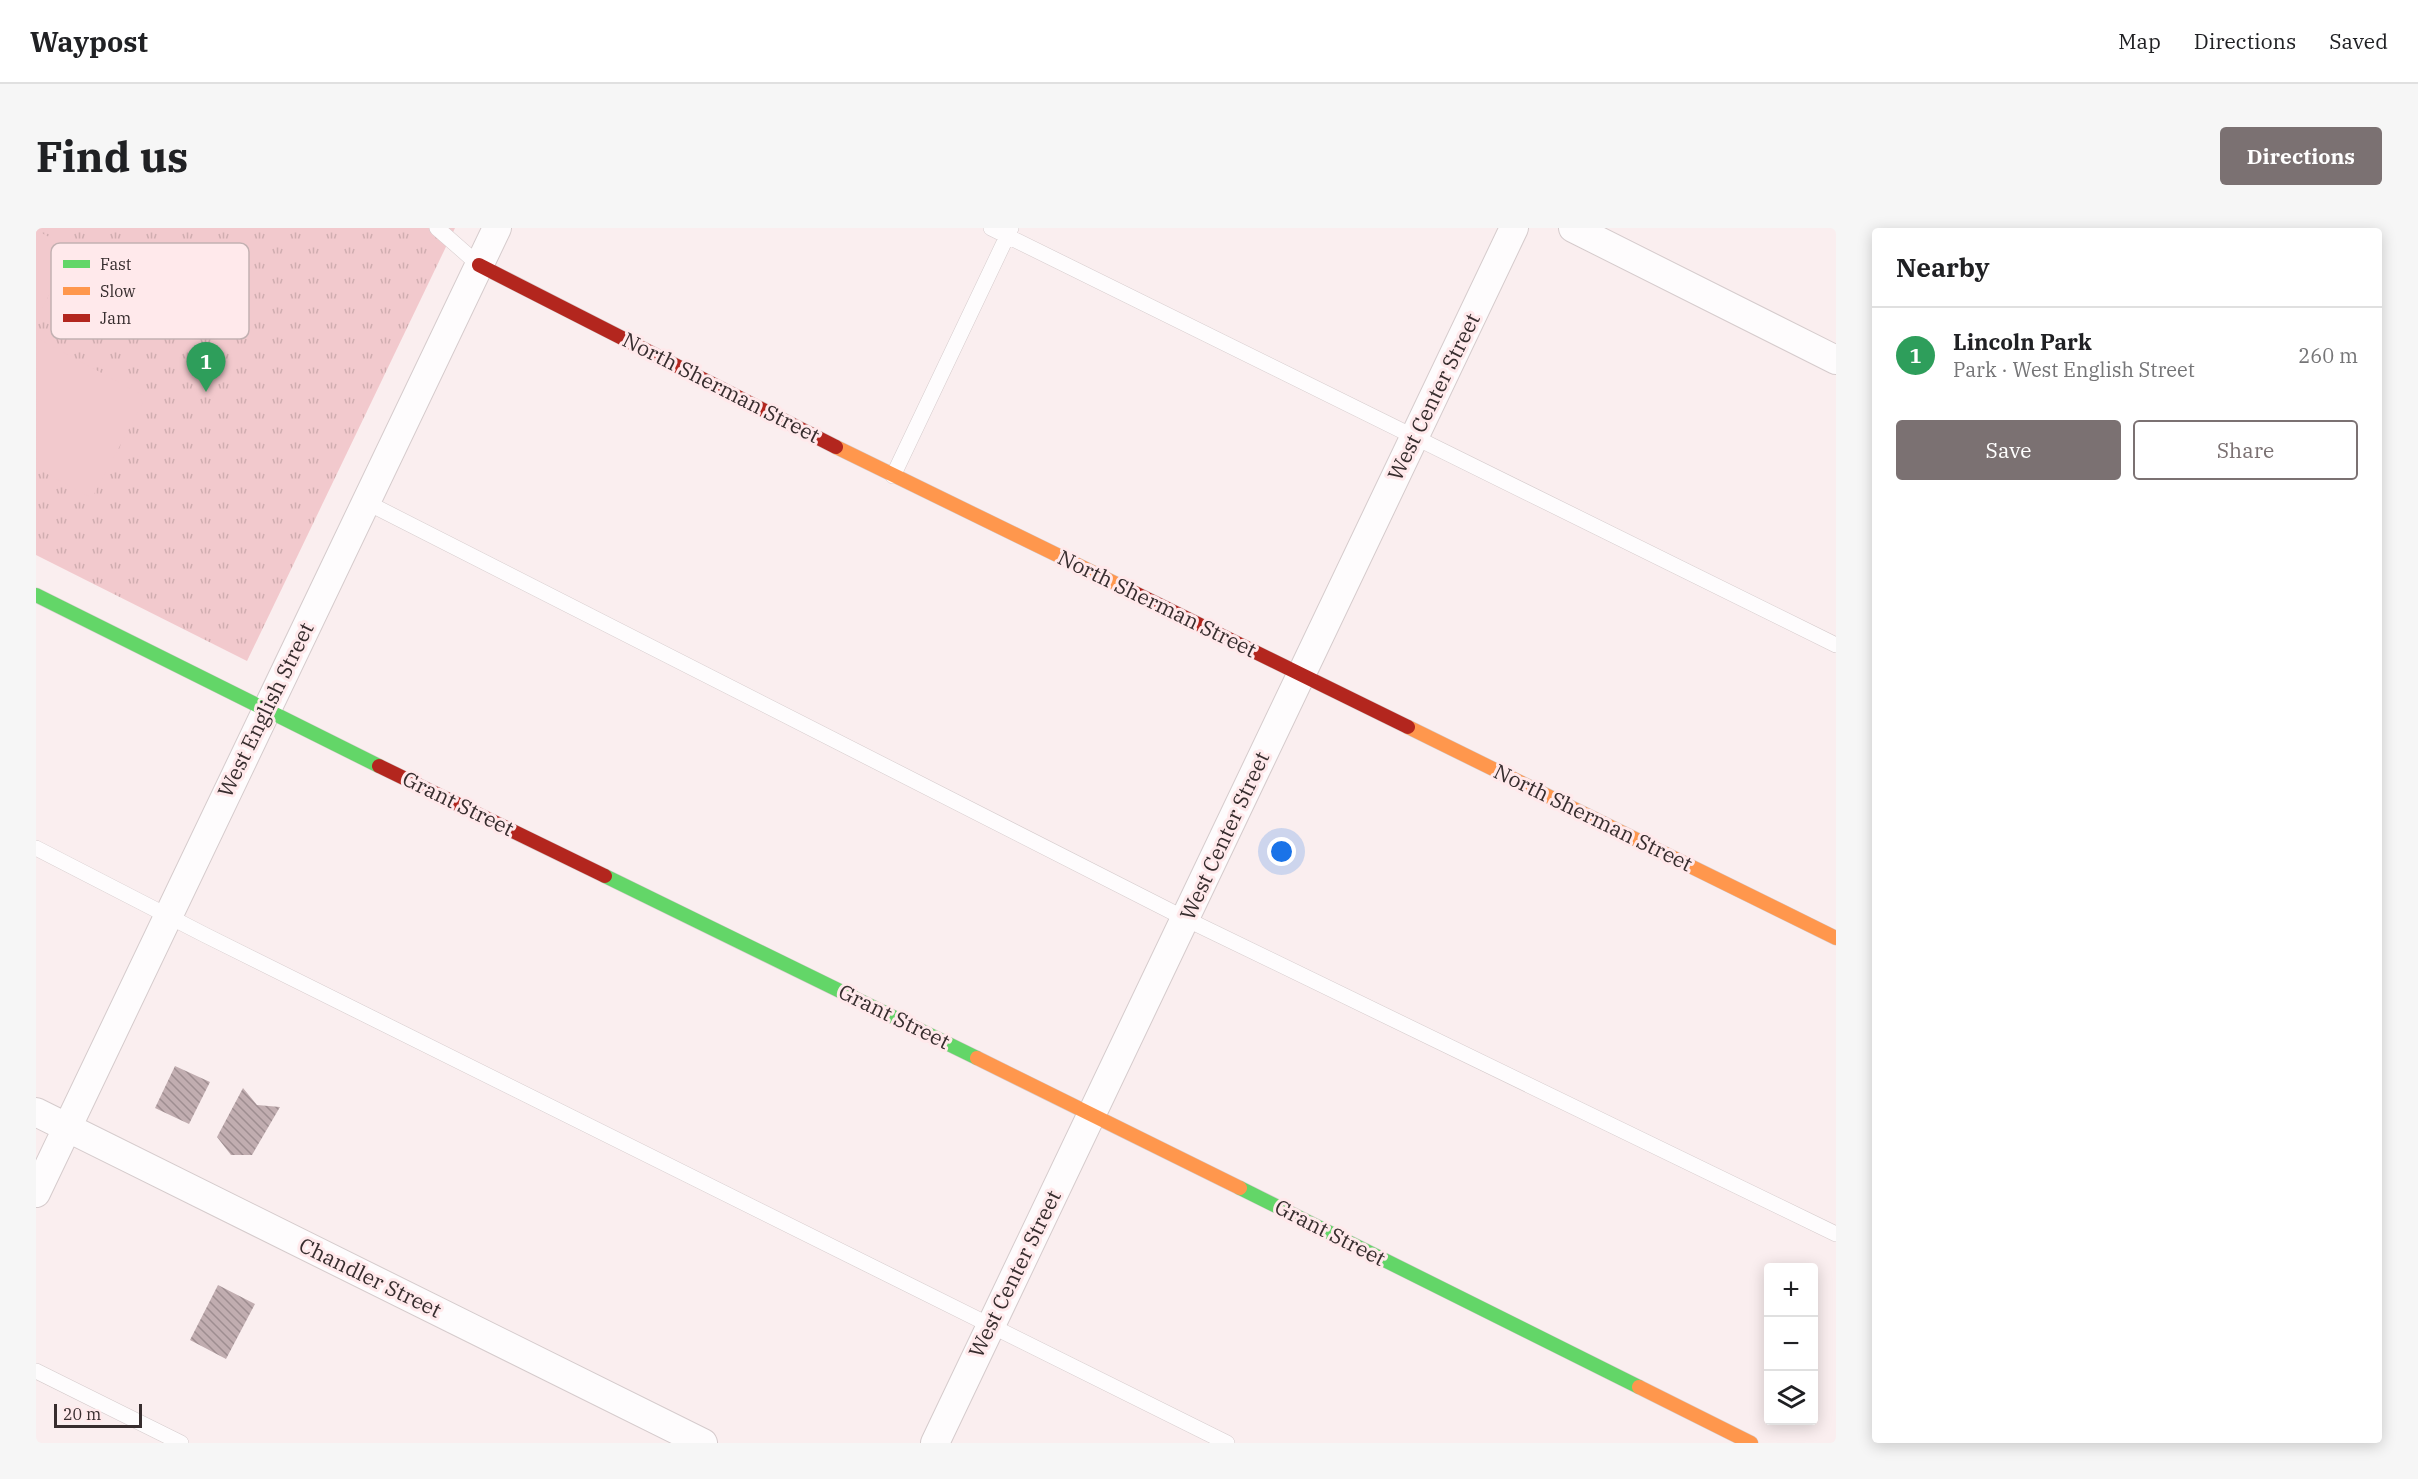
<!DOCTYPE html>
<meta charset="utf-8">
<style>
:root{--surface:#fff;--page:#f6f6f6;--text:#202124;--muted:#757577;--line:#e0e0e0;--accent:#7b7172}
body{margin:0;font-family:"IBM Plex Serif",serif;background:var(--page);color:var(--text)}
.controls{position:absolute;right:18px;bottom:18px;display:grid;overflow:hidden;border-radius:6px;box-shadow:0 3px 15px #0003}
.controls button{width:54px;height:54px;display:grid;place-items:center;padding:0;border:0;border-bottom:2px solid var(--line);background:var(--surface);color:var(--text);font:30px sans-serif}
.scale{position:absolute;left:18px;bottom:15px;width:88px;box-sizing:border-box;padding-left:6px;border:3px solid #372d2e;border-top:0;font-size:16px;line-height:21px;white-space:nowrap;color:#372d2e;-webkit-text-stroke:4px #ffe9eb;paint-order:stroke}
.you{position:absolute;left:1246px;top:624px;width:21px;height:21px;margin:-15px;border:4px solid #fff;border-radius:50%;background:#1a73e8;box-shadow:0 0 0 9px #1a73e833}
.badge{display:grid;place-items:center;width:39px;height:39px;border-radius:50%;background:var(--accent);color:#fff;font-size:20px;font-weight:700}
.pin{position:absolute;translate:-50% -50px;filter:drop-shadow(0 2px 3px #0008)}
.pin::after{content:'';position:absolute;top:32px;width:21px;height:18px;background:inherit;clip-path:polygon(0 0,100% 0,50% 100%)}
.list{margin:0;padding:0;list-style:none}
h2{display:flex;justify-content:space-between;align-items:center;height:78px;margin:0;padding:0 24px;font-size:26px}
h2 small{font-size:20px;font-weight:400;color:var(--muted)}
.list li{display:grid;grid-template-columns:39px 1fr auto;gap:18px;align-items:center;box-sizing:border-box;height:96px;padding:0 24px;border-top:2px solid var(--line)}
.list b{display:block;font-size:22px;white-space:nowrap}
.list p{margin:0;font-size:20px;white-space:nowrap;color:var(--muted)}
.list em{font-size:20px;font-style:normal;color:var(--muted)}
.actions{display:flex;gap:12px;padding:18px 24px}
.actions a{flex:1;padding:14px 0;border:2px solid var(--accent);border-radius:6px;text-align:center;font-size:21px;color:var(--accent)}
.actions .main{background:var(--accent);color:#fff}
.icon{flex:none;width:33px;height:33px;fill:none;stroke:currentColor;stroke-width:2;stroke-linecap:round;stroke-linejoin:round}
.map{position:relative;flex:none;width:1800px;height:1215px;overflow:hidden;border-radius:6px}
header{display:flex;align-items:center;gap:36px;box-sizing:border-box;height:84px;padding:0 30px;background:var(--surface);border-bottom:2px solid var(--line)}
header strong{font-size:28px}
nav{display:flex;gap:33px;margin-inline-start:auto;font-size:21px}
.intro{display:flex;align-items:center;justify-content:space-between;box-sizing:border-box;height:144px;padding:0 36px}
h1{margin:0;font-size:42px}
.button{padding:15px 27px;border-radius:6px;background:var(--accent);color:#fff;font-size:21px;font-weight:700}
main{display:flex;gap:36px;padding:0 36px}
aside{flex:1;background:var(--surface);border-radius:6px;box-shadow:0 3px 15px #0003}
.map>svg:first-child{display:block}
.grass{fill:url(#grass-tufts)}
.pitch{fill:#f2c9cd}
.building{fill:url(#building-back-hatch)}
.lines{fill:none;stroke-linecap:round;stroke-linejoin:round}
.lane-casing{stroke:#d5cbcc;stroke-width:16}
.street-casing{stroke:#d5cbcc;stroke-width:30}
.fast-casing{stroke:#d5cbcc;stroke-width:15}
.slow-casing{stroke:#d5cbcc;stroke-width:15}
.jam-casing{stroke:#d5cbcc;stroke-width:15}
.lane{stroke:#fefcfd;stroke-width:15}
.street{stroke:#fefcfd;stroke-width:28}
.fast{stroke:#63d668;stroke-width:14}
.slow{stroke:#ff974d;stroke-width:14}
.jam{stroke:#b3261e;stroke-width:14}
.labels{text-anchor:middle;stroke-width:6;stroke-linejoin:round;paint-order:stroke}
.street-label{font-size:21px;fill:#372d2e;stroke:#ffe9eb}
.key{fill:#ffe9eb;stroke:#c3b1b2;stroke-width:1.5}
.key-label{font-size:16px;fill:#372d2e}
</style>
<header>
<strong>Waypost</strong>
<nav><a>Map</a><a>Directions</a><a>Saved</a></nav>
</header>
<div class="intro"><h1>Find us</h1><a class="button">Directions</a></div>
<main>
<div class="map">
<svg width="1800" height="1215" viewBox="0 0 1800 1215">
<defs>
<pattern id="grass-tufts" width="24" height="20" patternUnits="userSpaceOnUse" patternTransform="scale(1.5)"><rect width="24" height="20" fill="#f2c9cd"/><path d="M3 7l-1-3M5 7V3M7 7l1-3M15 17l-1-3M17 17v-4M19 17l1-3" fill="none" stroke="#d0adb0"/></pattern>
<pattern id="building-back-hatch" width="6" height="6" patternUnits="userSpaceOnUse" patternTransform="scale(1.5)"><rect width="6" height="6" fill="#c1adb0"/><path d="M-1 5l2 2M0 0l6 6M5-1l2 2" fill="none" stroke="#9e8d90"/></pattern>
</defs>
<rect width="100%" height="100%" fill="#faeeef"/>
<!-- grass -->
<path class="grass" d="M0 0H419L211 433 0 327Z"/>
<!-- pitch -->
<path class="pitch" d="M0 2 37 22 2 88 0 86Z
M1 110 110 169 56 270 0 240Z"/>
<!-- building -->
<path class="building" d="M139 838 174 854 153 896 119 880Z
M207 860 221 877 244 879 216 927H195L181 909Z
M182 1057 219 1076 190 1131 154 1112Z"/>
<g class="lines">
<defs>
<path id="lane" d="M401 0 443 37
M955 0 1800 417
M857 248 975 0
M330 274 1150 691 1800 1006
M0 620 169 707 1191 1215
M0 1143 145 1215"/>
<path id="street" d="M1537 0 1800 132
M0 884 667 1215
M0 965 461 0
M899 1215 1478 0"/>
<path id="fast" d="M0 367 343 538
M569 648 941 830
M1204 960 1603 1159"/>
<path id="slow" d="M800 219 1099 365
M1372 499 1800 710
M941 830 1204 960
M1603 1159 1715 1215"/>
<path id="jam" d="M443 37 800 219
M1099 365 1372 499
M343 538 569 648"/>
</defs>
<!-- lane casing -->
<use href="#lane" class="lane-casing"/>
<!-- street casing -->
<use href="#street" class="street-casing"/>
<!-- fast casing -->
<use href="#fast" class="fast-casing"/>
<!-- slow casing -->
<use href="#slow" class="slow-casing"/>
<!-- jam casing -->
<use href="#jam" class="jam-casing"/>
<!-- lane -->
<use href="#lane" class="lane"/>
<!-- street -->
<use href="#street" class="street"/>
<!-- fast -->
<use href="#fast" class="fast"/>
<!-- slow -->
<use href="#slow" class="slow"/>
<!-- jam -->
<use href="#jam" class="jam"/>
</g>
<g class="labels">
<!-- street labels -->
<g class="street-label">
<text transform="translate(685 160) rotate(27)" y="7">North Sherman Street</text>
<text transform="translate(1398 169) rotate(-64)" y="7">West Center Street</text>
<text transform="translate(1121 376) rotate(26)" y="7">North Sherman Street</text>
<text transform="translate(230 482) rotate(-64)" y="7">West English Street</text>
<text transform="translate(422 576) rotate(26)" y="7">Grant Street</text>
<text transform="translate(1557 590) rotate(26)" y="7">North Sherman Street</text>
<text transform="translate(1189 608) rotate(-65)" y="7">West Center Street</text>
<text transform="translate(858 789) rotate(26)" y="7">Grant Street</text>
<text transform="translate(1294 1005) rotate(27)" y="7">Grant Street</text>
<text transform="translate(979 1046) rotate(-64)" y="7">West Center Street</text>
<text transform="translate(334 1050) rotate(26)" y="7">Chandler Street</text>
</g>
</g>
<!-- legend -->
<rect x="15" y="15" width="198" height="96" rx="9" class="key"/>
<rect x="27" y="32" width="27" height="8" fill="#63d668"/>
<rect x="27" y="59" width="27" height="8" fill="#ff974d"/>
<rect x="27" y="86" width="27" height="8" fill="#b3261e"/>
<g class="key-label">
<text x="64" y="42">Fast</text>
<text x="64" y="69">Slow</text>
<text x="64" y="96">Jam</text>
</g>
</svg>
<div class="controls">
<button>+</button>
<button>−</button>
<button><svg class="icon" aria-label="layers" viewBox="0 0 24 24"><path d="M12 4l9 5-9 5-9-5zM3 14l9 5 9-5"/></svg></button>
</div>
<div class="scale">20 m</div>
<div class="you"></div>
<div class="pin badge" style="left:170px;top:164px;background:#2e9e5b">1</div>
</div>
<aside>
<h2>Nearby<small></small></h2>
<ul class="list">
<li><span class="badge" style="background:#2e9e5b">1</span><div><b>Lincoln Park</b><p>Park · West English Street</p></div><em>260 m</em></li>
</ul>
<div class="actions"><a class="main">Save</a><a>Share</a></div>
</aside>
</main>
